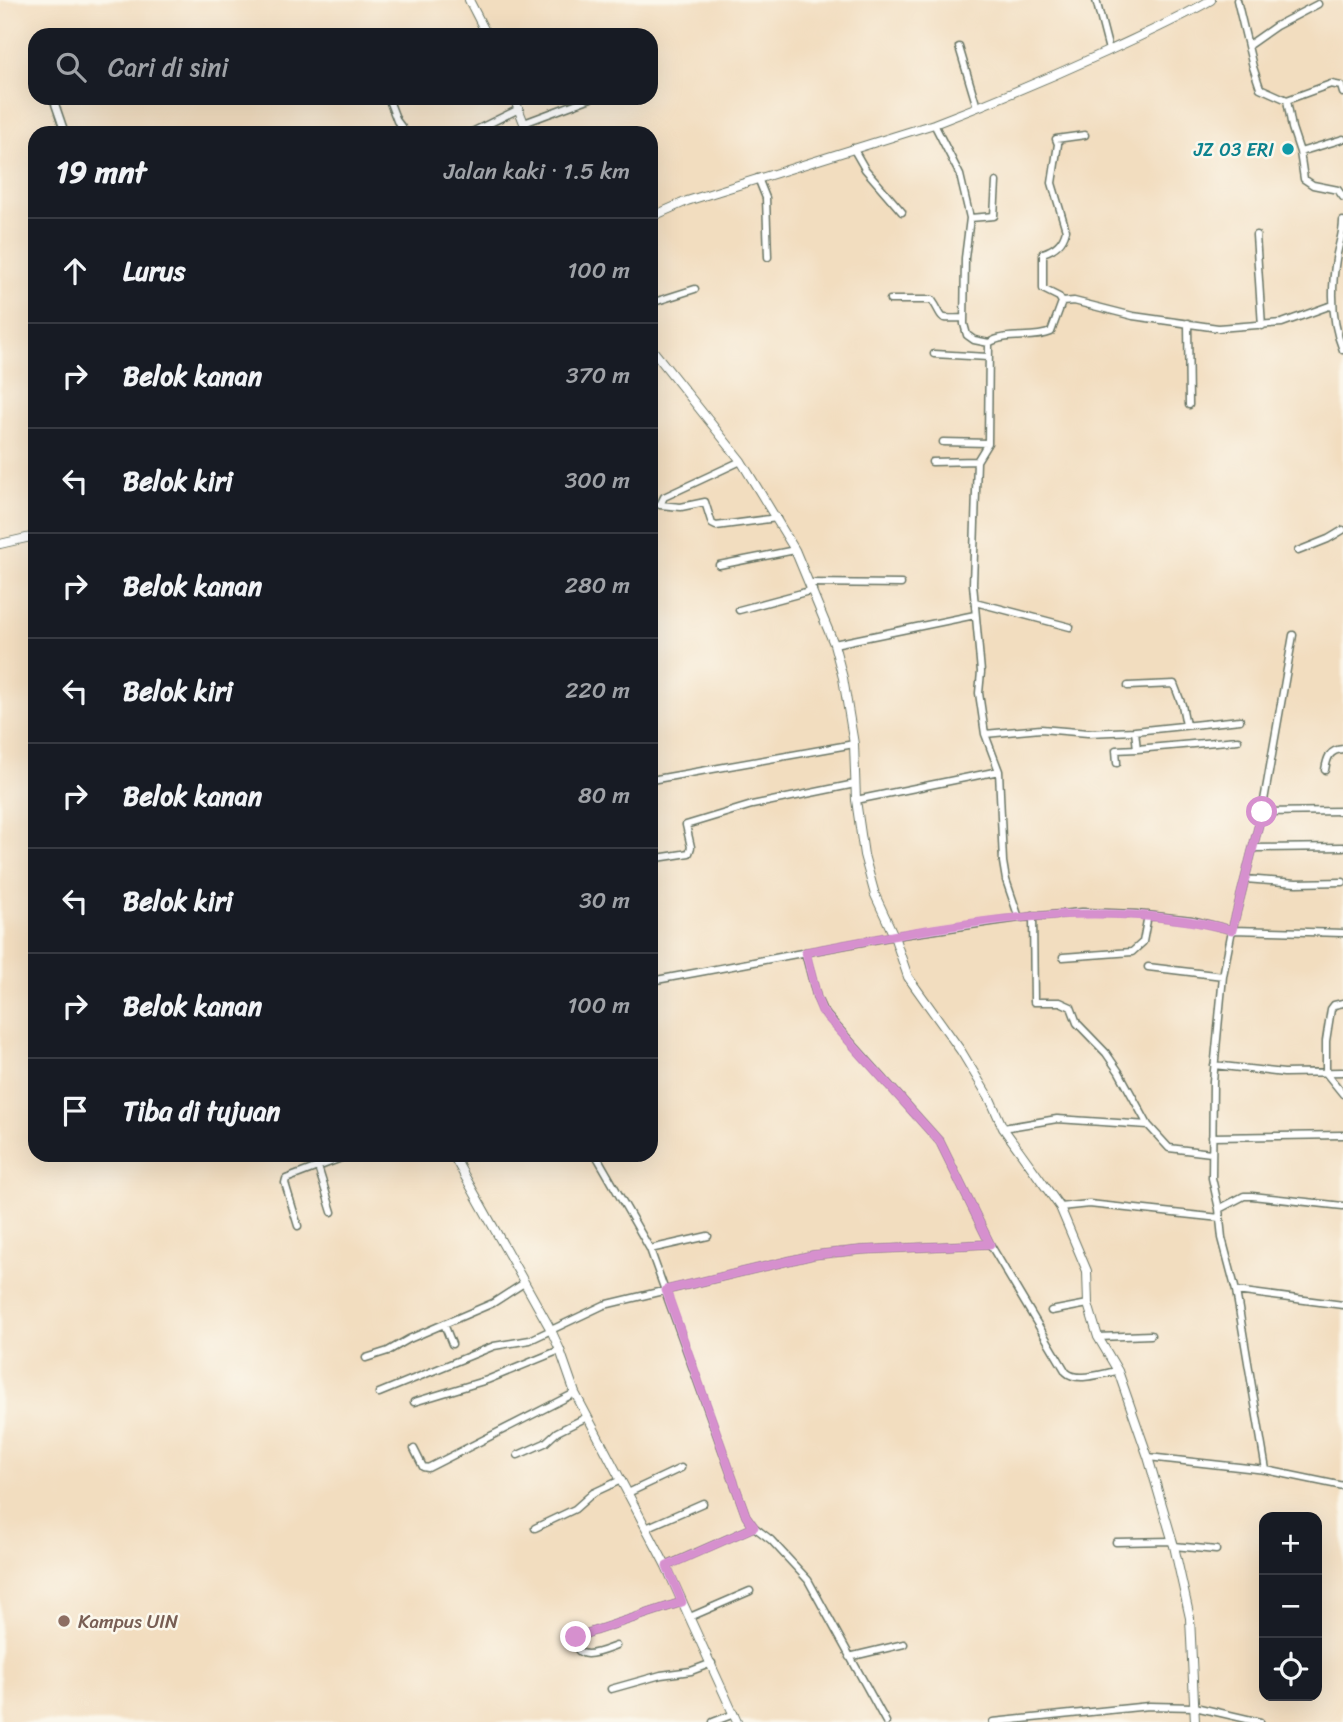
<!DOCTYPE html>
<html lang="id">
<meta charset="utf-8">
<style>
:root{--surface:#171b24;--page:#242831;--text:#f1f3f6;--muted:#9ea1a6;--line:#363941}
body{margin:0;font-family:Sriracha,sans-serif;background:var(--page);color:var(--text)}
.controls{position:absolute;right:21px;bottom:21px;display:grid;overflow:hidden;border-radius:14px;box-shadow:0 7px 28px #0002}
.controls button{width:63px;height:63px;display:grid;place-items:center;padding:0;border:0;border-bottom:2px solid var(--line);background:var(--surface);color:var(--text);font:35px sans-serif}
.stop{position:absolute;width:21px;height:21px;margin:-16px;border:5px solid #d690ce;border-radius:50%;background:#fff}
.stop.end{background:#d690ce;border-color:#fff;box-shadow:0 2px 7px #0008}
.list{margin:0;padding:0;list-style:none}
h2{display:flex;justify-content:space-between;align-items:center;height:91px;margin:0;padding:0 28px;font-size:30px}
h2 small{font-size:23px;font-weight:400;color:var(--muted)}
.list li{display:grid;grid-template-columns:46px 1fr auto;gap:21px;align-items:center;box-sizing:border-box;height:105px;padding:0 28px;border-top:2px solid var(--line)}
.list b{display:block;font-size:26px;white-space:nowrap}
.list em{font-size:23px;font-style:normal;color:var(--muted)}
.icon{flex:none;width:38px;height:38px;fill:none;stroke:currentColor;stroke-width:2;stroke-linecap:round;stroke-linejoin:round}
.map{position:relative;flex:none;width:1343px;height:1722px;overflow:hidden}
.search{position:absolute;background:var(--surface);box-shadow:0 7px 28px #0002;left:28px;top:28px;width:630px;height:77px;display:flex;align-items:center;gap:18px;box-sizing:border-box;padding:0 24px;border-radius:21px;color:var(--muted);font-size:26px}
.panel{position:absolute;background:var(--surface);box-shadow:0 7px 28px #0002;left:28px;top:126px;width:630px;height:1036px;border-radius:21px}
.map>svg:first-child{display:block}
.lines{fill:none;stroke-linecap:round;stroke-linejoin:round}
.minor-casing{stroke:#697565;stroke-width:9}
.tertiary-casing{stroke:#697565;stroke-width:10}
.minor{stroke:#fff;stroke-width:6}
.tertiary{stroke:#fff;stroke-width:8}
.route{stroke:#d690ce;stroke-width:9}
.culture-dot{fill:#0f9aa8;stroke:#fbf7ec;stroke-width:2.5}
.education-dot{fill:#8d6e63;stroke:#fbf7ec;stroke-width:2.5}
.labels{text-anchor:middle;stroke-width:5;stroke-linejoin:round;paint-order:stroke}
.culture-label{font-size:19px;fill:#0d838f;stroke:#fbf7ec;text-anchor:end}
.education-label{font-size:19px;fill:#785e54;stroke:#fbf7ec;text-anchor:start}
</style>
<div class="map">
<svg width="1343" height="1722" viewBox="0 0 1343 1722">
<rect width="100%" height="100%" fill="#fbf7ec"/>
<filter id="ink" filterUnits="userSpaceOnUse"><feTurbulence type="fractalNoise" baseFrequency=".0143" numOctaves="2"/><feDisplacementMap in="SourceGraphic" scale="14" xChannelSelector="R" yChannelSelector="G"/><feConvolveMatrix kernelMatrix="1 2 1 2 8 2 1 2 1" color-interpolation-filters="sRGB"/></filter>
<filter id="wash" filterUnits="userSpaceOnUse"><feTurbulence type="fractalNoise" baseFrequency=".00686" numOctaves="4" result="noise"/><feDisplacementMap in="SourceGraphic" scale="28" xChannelSelector="R" yChannelSelector="G"/><feGaussianBlur stdDeviation="1.57" result="paint"/><feColorMatrix in="noise" values="0 0 0 0 0 0 0 0 0 0 0 0 0 0 0 0 0 1.4 0 .05"/><feComposite in="paint" operator="in"/></filter>
<g filter="url(#wash)">
<rect width="100%" height="100%" fill="#f2ddbf"/>
</g>
<g filter="url(#ink)">
<g class="lines">
<defs>
<path id="minor" d="M1096 0 1109 50
M1237 0 1253 67 1260 88 1287 100 1292 128 1300 152 1304 179 1313 185 1338 190 1343 197
M1249 45 1276 26 1318 4
M959 47 977 107
M53 98 65 133
M389 100 397 121 406 133
M1287 100 1331 84 1341 86 1343 93
M524 123 591 98
M934 124 960 175 970 218 965 258 964 324 967 335 974 340 989 343C1006 332 1032 340 1051 332L1062 302 1074 301 1133 316 1218 328 1282 323 1332 305
M470 133 519 109
M853 148 865 169 902 212
M1300 152 1343 139
M758 178 766 198 768 257
M970 218 994 216 996 182
M1343 221C1343 235 1338 246 1336 259 1331 290 1331 321 1343 350
M1256 235 1262 326
M890 300H932C946 320 935 319 964 318
M1062 302 1059 297 1043 289V253C1055 249 1063 243 1066 230L1052 183 1058 144 1056 139 1085 135
M651 303 695 289
M1188 323 1189 405
M989 343 988 443 977 461 973 584 981 672 979 693 985 734 999 771 1003 862 1006 880 1019 918
M934 354 988 357
M943 442 988 443
M741 461 664 497 660 505 681 507 705 502 712 524 716 526 777 518
M932 462 977 461
M1298 551 1328 539 1343 530
M719 565 795 550
M809 583 901 584
M975 602 1070 627
M739 610 813 590
M834 644 975 615
M1128 686 1174 684 1182 705 1186 725
M1135 731 1137 749 1238 740
M985 734 1041 729 1088 733 1135 731 1240 720
M1117 763 1116 750 1137 749
M1325 770C1327 758 1329 750 1343 749
M651 780 854 744
M856 800 999 771
M1262 812 1343 811
M1253 848 1343 847
M651 859 689 853 691 847 686 825 752 805 855 784
M1245 879 1296 883 1343 882
M1033 916 1034 1002H1060L1071 1007 1077 1023 1106 1053 1119 1072 1148 1125
M805 952 817 998 823 1011 940 1142 990 1244 1066 1372C1077 1383 1103 1373 1118 1371
M1063 957 1132 952 1143 942 1148 915
M1148 967 1223 976
M651 981 894 936 1019 918 1082 912 1136 914 1192 920 1232 930 1343 933
M1343 1003 1334 1005 1331 1009 1326 1041V1073L1343 1094
M1214 1065 1284 1073 1343 1072
M1003 1128 1057 1119 1148 1125 1169 1148 1211 1153
M1212 1137 1343 1135
M596 1155 650 1249 746 1516 754 1527 771 1540 808 1580 886 1722
M457 1162 466 1155
M318 1167 332 1212
M1060 1207 1089 1204 1220 1218
M1219 1209 1244 1196H1252L1343 1206
M298 1226 285 1183 286 1179 349 1155
M650 1249 708 1236
M1236 1291 1343 1305
M1051 1311 1088 1304
M444 1324 452 1344
M1098 1337 1151 1335
M366 1358 388 1351 409 1339 493 1303 524 1283
M379 1393 494 1346 530 1340 604 1305 813 1255 861 1250 990 1244
M414 1402 487 1380 560 1350
M414 1449 423 1467 428 1468 575 1393
M518 1455 545 1443 557 1432 587 1417
M1148 1457 1266 1470 1343 1486
M1266 1470 1236 1291 1222 1238 1219 1209 1212 1178 1213 1081 1223 976 1232 930 1262 812 1293 635
M628 1493 681 1468
M535 1528 575 1509 593 1493 621 1480
M646 1528 703 1503
M1116 1542 1173 1541
M1174 1546 1216 1550
M666 1566 754 1527
M690 1617 750 1591
M616 1646C602 1651 573 1665 576 1637L682 1602
M849 1657 904 1644
M611 1689 661 1675 691 1671 712 1663
M713 1722 734 1714
M993 1722 1149 1706 1195 1707 1260 1722"/>
<path id="tertiary" d="M469 0 487 35
M514 98 528 133
M651 217 687 201 934 124C992 102 1049 78 1106 52 1142 35 1177 20 1211 0
M651 348 741 461 795 550 834 644 843 678 854 744 856 800 864 855 875 895 894 936 908 977 961 1051 991 1101 1003 1128 1060 1207 1087 1271 1088 1304 1098 1337 1118 1371 1148 1457 1174 1546 1190 1618 1195 1722
M0 544 35 536
M453 1155 551 1330 560 1350 575 1393 666 1566 737 1722"/>
</defs>
<!-- minor casing -->
<use href="#minor" class="minor-casing"/>
<!-- tertiary casing -->
<use href="#tertiary" class="tertiary-casing"/>
<!-- minor -->
<use href="#minor" class="minor"/>
<!-- tertiary -->
<use href="#tertiary" class="tertiary"/>
</g>
</g>
<g class="lines" filter="url(#ink)">
<!-- route -->
<path class="route" d="M576 1637 682 1602 667 1566 754 1527 746 1516 666 1290 813 1255 861 1250 990 1244 940 1142 822 1011 817 998 806 952C946 926 1091 894 1232 930L1262 812"/>
</g>
<!-- markers -->
<circle class="culture-dot" cx="1288" cy="149" r="7"/>
<circle class="education-dot" cx="64" cy="1621" r="7"/>
<g class="labels">
<!-- culture labels -->
<g class="culture-label">
<text x="1274" y="156">JZ 03 ERI</text>
</g>
<!-- education labels -->
<g class="education-label">
<text x="78" y="1628">Kampus UIN</text>
</g>
</g>
</svg>
<div class="controls">
<button>+</button>
<button>−</button>
<button><svg class="icon" aria-label="locate" viewBox="0 0 24 24"><circle cx="12" cy="12" r="6"/><path d="M12 2v4M12 18v4M2 12h4M18 12h4"/></svg></button>
</div>
<div class="stop" style="left:1262px;top:812px"></div>
<div class="stop end" style="left:576px;top:1637px"></div>
<div class="search"><svg class="icon" aria-label="search" viewBox="0 0 24 24"><circle cx="10" cy="10" r="6"/><path d="M15 15l6 6"/></svg>Cari di sini</div>
<section class="panel">
<h2>19 mnt<small>Jalan kaki · 1.5 km</small></h2>
<ul class="list">
<li><svg class="icon" aria-label="ahead" viewBox="0 0 24 24"><path d="M12 20V5M6 11l6-6 6 6"/></svg><div><b>Lurus</b></div><em>100 m</em></li>
<li><svg class="icon" aria-label="right" viewBox="0 0 24 24"><path d="M7 20v-9h11M14 6l5 5-5 5"/></svg><div><b>Belok kanan</b></div><em>370 m</em></li>
<li><svg class="icon" aria-label="left" viewBox="0 0 24 24"><path d="M17 20v-9H6M10 6l-5 5 5 5"/></svg><div><b>Belok kiri</b></div><em>300 m</em></li>
<li><svg class="icon" aria-label="right" viewBox="0 0 24 24"><path d="M7 20v-9h11M14 6l5 5-5 5"/></svg><div><b>Belok kanan</b></div><em>280 m</em></li>
<li><svg class="icon" aria-label="left" viewBox="0 0 24 24"><path d="M17 20v-9H6M10 6l-5 5 5 5"/></svg><div><b>Belok kiri</b></div><em>220 m</em></li>
<li><svg class="icon" aria-label="right" viewBox="0 0 24 24"><path d="M7 20v-9h11M14 6l5 5-5 5"/></svg><div><b>Belok kanan</b></div><em>80 m</em></li>
<li><svg class="icon" aria-label="left" viewBox="0 0 24 24"><path d="M17 20v-9H6M10 6l-5 5 5 5"/></svg><div><b>Belok kiri</b></div><em>30 m</em></li>
<li><svg class="icon" aria-label="right" viewBox="0 0 24 24"><path d="M7 20v-9h11M14 6l5 5-5 5"/></svg><div><b>Belok kanan</b></div><em>100 m</em></li>
<li><svg class="icon" aria-label="arrive" viewBox="0 0 24 24"><path d="M6 21V4h12l-3 4 3 4H6"/></svg><div><b>Tiba di tujuan</b></div></li>
</ul>
</section>
</div>
